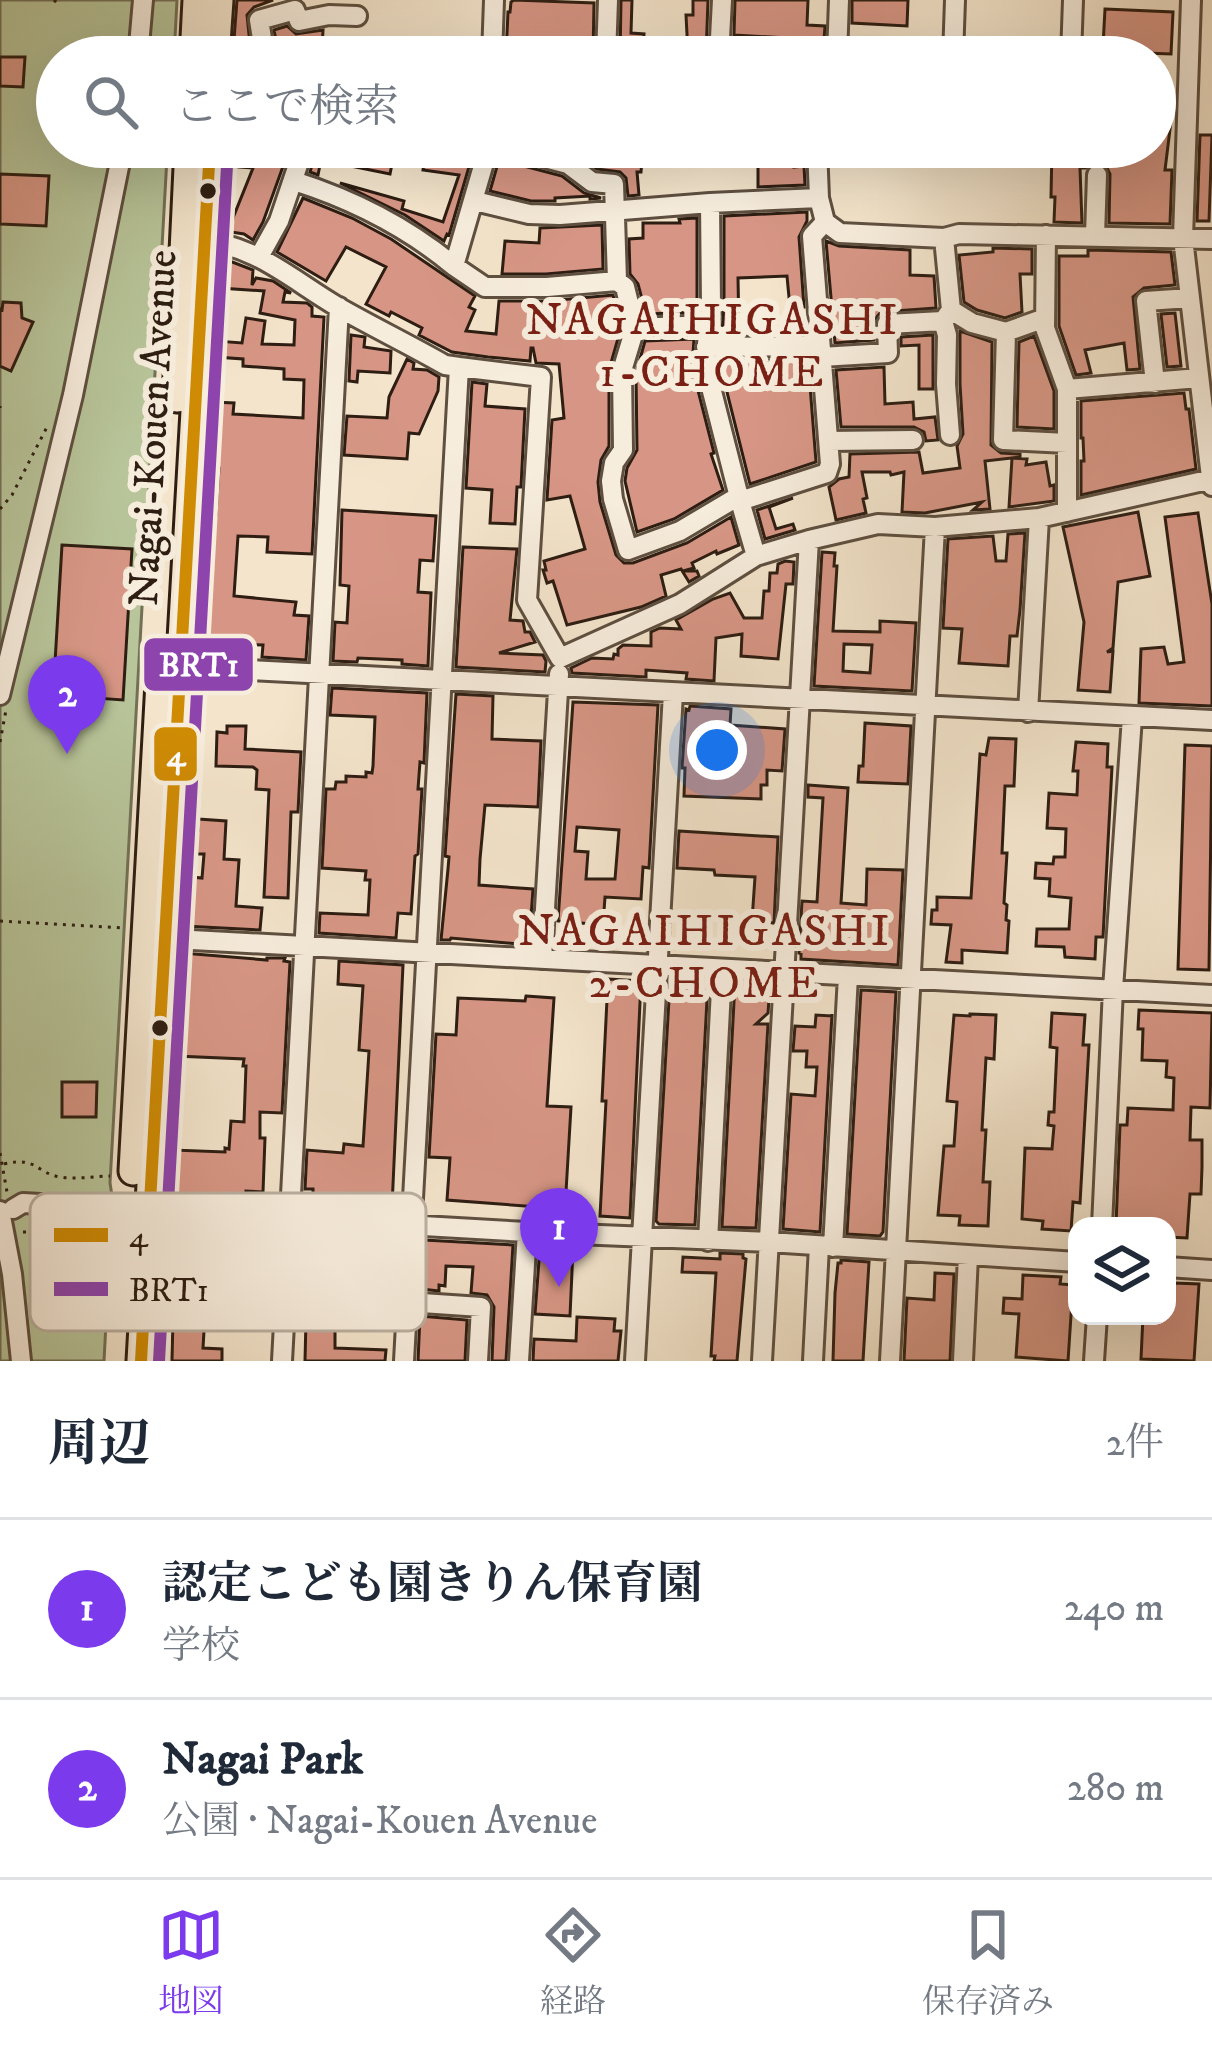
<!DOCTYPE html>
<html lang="ja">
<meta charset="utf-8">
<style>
:root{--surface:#fff;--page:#f6f6f7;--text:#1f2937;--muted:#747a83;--line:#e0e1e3;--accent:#7c3aed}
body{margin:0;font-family:"IM FELL DW Pica","Noto Serif JP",serif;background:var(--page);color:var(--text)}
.controls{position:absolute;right:36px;bottom:36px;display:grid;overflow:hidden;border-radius:24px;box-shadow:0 12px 48px #0002}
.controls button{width:108px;height:108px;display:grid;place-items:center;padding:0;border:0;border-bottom:3px solid var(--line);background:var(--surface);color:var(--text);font:60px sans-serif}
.you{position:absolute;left:717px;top:750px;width:42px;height:42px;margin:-30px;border:9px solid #fff;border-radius:50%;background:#1a73e8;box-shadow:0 0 0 18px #1a73e833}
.badge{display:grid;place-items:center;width:78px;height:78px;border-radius:50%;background:var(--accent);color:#fff;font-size:39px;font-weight:700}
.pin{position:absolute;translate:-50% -99px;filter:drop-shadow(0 3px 6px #0008)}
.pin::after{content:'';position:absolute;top:63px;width:42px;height:36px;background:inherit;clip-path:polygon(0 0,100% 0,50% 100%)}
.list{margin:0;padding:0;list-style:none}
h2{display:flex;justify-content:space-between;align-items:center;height:156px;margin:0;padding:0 48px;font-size:51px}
h2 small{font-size:39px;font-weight:400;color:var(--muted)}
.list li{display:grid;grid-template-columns:78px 1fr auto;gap:36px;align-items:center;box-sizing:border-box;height:180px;padding:0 48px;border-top:3px solid var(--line)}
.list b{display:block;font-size:45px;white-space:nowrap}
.list p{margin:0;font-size:39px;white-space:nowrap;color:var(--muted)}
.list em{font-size:39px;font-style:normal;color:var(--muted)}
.icon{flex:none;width:66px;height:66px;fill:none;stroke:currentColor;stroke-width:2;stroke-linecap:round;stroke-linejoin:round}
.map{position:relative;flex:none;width:1212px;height:1361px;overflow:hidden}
.search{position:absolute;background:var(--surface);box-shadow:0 12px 48px #0002;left:36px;right:36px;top:36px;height:132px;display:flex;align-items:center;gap:30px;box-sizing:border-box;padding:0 42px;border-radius:66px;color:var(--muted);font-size:45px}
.sheet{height:516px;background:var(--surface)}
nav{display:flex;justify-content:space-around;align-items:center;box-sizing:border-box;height:168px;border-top:3px solid var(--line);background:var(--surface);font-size:33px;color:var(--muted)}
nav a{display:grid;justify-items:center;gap:6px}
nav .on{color:var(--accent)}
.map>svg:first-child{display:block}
.green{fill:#b8c59a;stroke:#727156;stroke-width:3}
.building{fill:#d79685;stroke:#2d1d12;stroke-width:3;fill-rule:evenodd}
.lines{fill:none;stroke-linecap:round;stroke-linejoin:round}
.minor-casing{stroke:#5e4f40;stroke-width:24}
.highway-casing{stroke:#2d1d12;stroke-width:33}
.path{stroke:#2d1d12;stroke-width:3;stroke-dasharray:3 6;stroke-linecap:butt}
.minor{stroke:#f7eddd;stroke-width:18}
.highway{stroke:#f3e4cb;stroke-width:27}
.bus-1-casing{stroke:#f7eddd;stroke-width:21}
.bus-2-casing{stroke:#f7eddd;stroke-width:21}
.bus-1{stroke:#cf8b04;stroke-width:12}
.bus-2{stroke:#8e44ad;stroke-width:12}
.bus-dot{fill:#2d1d12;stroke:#f7eddd;stroke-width:4.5}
.labels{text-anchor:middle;stroke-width:12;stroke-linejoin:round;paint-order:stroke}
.street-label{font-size:42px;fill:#2d1d12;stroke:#f7eddd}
.neighbourhood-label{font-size:45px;letter-spacing:3px;fill:#7a1f14;stroke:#f7eddd}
.key{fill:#f7eddd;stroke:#baafa0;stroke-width:3}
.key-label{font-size:33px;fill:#2d1d12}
.line-badge{stroke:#f7eddd;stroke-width:4.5}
.badge-label{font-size:33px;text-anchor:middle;font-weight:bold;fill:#fff}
</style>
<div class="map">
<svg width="1212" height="1361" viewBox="0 0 1212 1361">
<rect width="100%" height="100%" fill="#f3e4cb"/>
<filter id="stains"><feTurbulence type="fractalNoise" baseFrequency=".00167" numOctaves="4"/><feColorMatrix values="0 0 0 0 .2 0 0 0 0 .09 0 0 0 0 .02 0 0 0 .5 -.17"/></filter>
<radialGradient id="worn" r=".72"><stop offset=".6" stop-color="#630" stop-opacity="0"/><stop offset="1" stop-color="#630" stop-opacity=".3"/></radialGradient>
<!-- green -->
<path class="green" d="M0 0H177L174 57H57V147H166L167 157 110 1183 112 1196 110 1197 107 1246 110 1248 104 1361H0Z"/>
<!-- building -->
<path class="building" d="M237 0H273L254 7 247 15 251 54 233 53Z
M514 0 594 3 593 55H506L508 12H510L511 2Z
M621 0H632L631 33 644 34 642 57H620Z
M693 0H708L706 55 688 54 686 15H693Z
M735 0H808L807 25 825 26 824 40 734 35Z
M852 0H908L907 26 852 23Z
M1105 9 1173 12 1171 54 1144 53V48L1103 46Z
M287 26 296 34 323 30 322 49H309V52L278 50 274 30Z
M0 57H25L23 87 0 86Z
M1155 104 1173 105 1165 170H1172L1170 224 1109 223 1110 174 1105 164 1096 162 1085 168H1080L1082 223 1054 222 1055 197H1051L1052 147 1141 150V147H1155Z
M1200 135H1212L1209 221H1197Z
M228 147 275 150V147H290L263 222 253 240 244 234 231 232 233 218 253 168 227 166Z
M317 147H404L426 150 427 147 449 150V147H460L464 157 471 160 449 235 447 234 444 241 405 215 340 183 404 201 402 209 443 222 459 175 423 170 424 163 393 159 390 174 321 160 318 175 310 172Z
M556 147H643L641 172H637L639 195 628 196 626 178 620 172 597 169 575 153Z
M740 147H794V167L804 166 805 185 758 187V165L739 164Z
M498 163 520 165 562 176 584 193 601 198 590 199V196L555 198V201H531L490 191Z
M0 174 49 176 46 226 0 224Z
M303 198 352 218 391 239 475 296 469 307 475 310 466 331 496 334 499 301H547L613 295 621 328 609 370V446L601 460 598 482 600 502 616 555 624 563H633L687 543 731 517 739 545 717 554 716 551 692 563 694 568 683 571H697L699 576 689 582 681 569 661 575 666 596 641 607 567 625 553 581 547 583 543 570H546L544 561 585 549 570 496 547 500 552 420 564 418 559 364 536 363 533 348H531L530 361 488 357 452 352 419 335 422 328 391 312 389 316 366 304 386 267 346 247 326 281 277 252Z
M807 212V221L799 237 804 307 790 308 787 276 738 278 739 333H722L724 304V216Z
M697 218V312L646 314 638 284 630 274 629 239 643 238V223H680L679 219Z
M602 225 603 269 546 274H502L505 241 539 243 540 228Z
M826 241 839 246 910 250V275L934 276 936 308 881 312 875 319 874 340 835 343Z
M993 248 1032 249V274H1020L1022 312 1005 318 977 310 964 302 959 255 993 252Z
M1088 250 1171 252 1175 285 1144 288 1133 297 1140 369 1127 370 1124 343 1085 350 1091 373 1076 375 1059 326V256H1088Z
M222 258 253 270 252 285 256 278 273 281 291 293 285 292 283 302 307 303 312 307V316L324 317 312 554 267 552 268 537 238 536 234 596 296 602 294 615 309 616 306 660 262 657 263 645 232 644 231 656 199 654 208 515H216L219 468 210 467 214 402 234 403 233 414 303 418 304 380 284 379V369L243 366V359L216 357 217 341 242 343 246 318 265 321 262 344 294 345 295 320 260 313 264 291 220 288Z
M3 302 21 303 22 318 33 322 11 371 0 366V309L2 310Z
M1175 313 1181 366 1167 367 1161 314Z
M960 331 992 342 991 445 1001 453 1020 454V457L985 461 990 509 973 510 982 502 925 513 902 512 904 472 891 475 890 472H862L867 498 863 499 866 513 836 520 829 487 839 479 849 477 850 454 919 452 923 473 960 468 957 446 963 434 960 384Z
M351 335 365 337 364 347 391 351 390 373 358 371 357 382 349 381Z
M933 335V389H919V345L901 346V337Z
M1034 336 1054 391V429L1017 427 1019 342Z
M694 339 692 367 714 453 711 454 723 490 674 519 637 532 625 481 627 468 637 450 636 373 645 341Z
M407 359 414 363 413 369 427 370 439 377 438 391 419 434 409 433 407 459 344 455 347 416 387 418 389 397Z
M719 360H808L816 462 750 484Z
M884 367 885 404 913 402 914 419 935 417 938 440 926 441 924 432 914 427H841L836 370Z
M472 382 487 384 485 406 525 409 521 487H517L515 524 490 523 492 490 466 488Z
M1184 393 1186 409H1189L1196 469 1081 495V461H1084L1083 438H1081V401Z
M1012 458 1027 459 1026 465 1046 462 1050 486 1054 485V501L1009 507Z
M793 498 769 507 776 529 793 524 795 530 765 539 757 510Z
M342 510 436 516 433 561 420 560 418 592 431 593 428 666 402 664V660L358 658 357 662 333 661 335 622 347 623 349 586 340 585Z
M1138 512 1150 576 1118 582 1113 648 1107 652 1113 651 1110 692 1078 690 1084 622 1063 527Z
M1198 513 1212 604V706L1139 703 1141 649 1164 647 1168 664 1184 662 1165 517Z
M1025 533 1020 610 1017 636H1010L1008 666 959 663 962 629 943 628 948 539 993 536 996 561H1006L1008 534Z
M62 545 132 549 123 700 96 698V705H81V698L53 696Z
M463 547 517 549 510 620 523 621 525 632H530L535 642 499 653 543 655 546 661 545 672 456 667Z
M822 552 835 553 834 566H837L833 631 880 632V621L916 623 912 691 814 686ZM844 644 872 645 870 673 843 671Z
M785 561 794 562 793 584H786L778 659 741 656 742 634 716 638 714 681 686 679 687 673 646 670V677L572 673 571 668 592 658 613 659 614 654 618 655V649L623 645 651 646V632L660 628 681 629 676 620 713 599 730 593 744 618H762L764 591H769L770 573H777L778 564Z
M332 688 427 693 424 763 420 762 418 789H422L418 854 415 856 411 914 398 913 396 938 319 933 320 913 368 915 370 880H365L366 871 322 868 326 789H335L336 782H346V776L366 777V772L372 773 373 766 375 717 330 715Z
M456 694 493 696 492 739 541 741 538 807 485 805 480 859 479 885 533 889 529 945 451 938 450 940H441L448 869 449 857 445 856Z
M573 702 658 705 649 868 643 867 641 899 605 897 603 925 558 921ZM577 827 619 830 615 879H586L588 852 575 851Z
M690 706 731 709 730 725 785 729 782 771 767 770V785H761V799L684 796 685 768H682L686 709 689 710Z
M865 723 911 726 908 784 858 782 859 766H863Z
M227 726H246L245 749 301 752 298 812H291L288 898 264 897 269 790 256 789 257 770 253 767 216 766 217 732 227 733Z
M989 738 1016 739 1014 786H1005L1002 853H1007L1004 903 1007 905 1006 920 1009 921 1007 953 962 950V963L946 962 951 925 931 924 932 910H937V897L971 898 980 754 986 755Z
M1076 742 1108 744 1107 767H1112L1103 937H1096L1095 959 1065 957 1064 947 1036 946 1037 929H1069L1071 898 1049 896 1050 879 1035 878 1036 863 1053 864 1054 857H1065L1066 829 1047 828 1049 793 1077 795 1078 771H1073Z
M1185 745 1212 746 1209 970 1178 969Z
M808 785 848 788 841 903 866 905 867 869 903 870 898 965 801 959V954L799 953 802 901 817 902 823 798 808 797Z
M198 819 226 821 224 859 239 860 236 906 262 908 260 930 184 926 185 900H190L191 877 202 878 204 854H195L196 848H192L193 829 198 830Z
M679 831 778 837 774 923 752 921 755 877 715 875 714 870 677 868Z
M182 953 267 960V958H285L284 961 290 962 282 1113 260 1112V1138H265L263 1192 246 1191V1197H182L171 1186 173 1150 225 1152V1148L229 1149 231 1121 244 1122 246 1066H243L244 1059 176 1056Z
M339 961 403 965 392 1207 313 1202V1189H305L307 1150 343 1153 344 1144 363 1146 369 1051 359 1050 363 986 338 984Z
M608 979 641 981 630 1218 600 1216 606 1101H602Z
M673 979 708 981 695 1225 659 1224 656 1221 670 983Z
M735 983 770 985 768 1013 756 1024H768L756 1228 722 1227Z
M861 990 896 992 883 1232 880 1236 847 1234Z
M526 996 554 998 547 1106 571 1107 565 1209 447 1200 450 1158 429 1157 436 1034 456 1035 458 998 525 1001Z
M1139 1010 1212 1013 1210 1108 1191 1107 1190 1140H1202V1167L1201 1194H1190L1187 1238 1167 1237V1226L1116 1225 1120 1125H1127L1128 1108 1173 1110 1174 1078 1166 1077 1167 1061 1142 1060 1143 1029H1138Z
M1052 1013 1085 1015 1083 1045H1089L1080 1203 1073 1202 1071 1231 1042 1229 1043 1221 1022 1219 1025 1148 1052 1149 1054 1126 1048 1125 1049 1112H1054L1057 1048 1050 1047Z
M832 1014 820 1232 783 1229 791 1094 815 1096 817 1067H806L807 1051H793L795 1026 815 1027 816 1015 832 1016Z
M970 1014 996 1015 994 1059 986 1058 982 1130H986L983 1182H990L988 1226 959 1225 960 1216 938 1215 944 1146H954L957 1102 947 1101 954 1015 970 1016Z
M62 1082H97L96 1117H62Z
M175 1230 267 1234 269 1239H275L273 1282 266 1281 265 1299H251V1316L205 1314 203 1348 222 1349V1361H172Z
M424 1240 513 1245 506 1361H492L494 1307 487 1295 471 1293 473 1267 446 1266 445 1286 439 1285V1291L421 1289Z
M540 1247 573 1249 570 1316 535 1314Z
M720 1253 743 1254V1258L746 1259 737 1361H714L715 1356H711L716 1273 682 1272 683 1257 720 1259Z
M841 1260 869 1262 863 1361H833L835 1293 838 1263H841Z
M935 1273 954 1274 950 1361H904L907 1298 934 1300Z
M1023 1275 1061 1277 1060 1284 1073 1285 1068 1361 1016 1357 1019 1314 1003 1313 1004 1298 1022 1299Z
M1174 1283 1199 1284 1194 1361 1141 1359 1143 1316H1167V1285H1174Z
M420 1316 467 1320 465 1361H418Z
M577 1317 615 1319 614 1331H621L618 1361H533L534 1339 576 1341Z
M306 1320 327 1321V1328L335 1329V1348L386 1350 385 1361H305Z"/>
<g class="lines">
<defs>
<path id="minor" d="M1191 0 1183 238 1212 486
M138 57 143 0
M265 57 259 20 295 10 299 21 329 15 357 16
M492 57 494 0
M606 57 608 0
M719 57 722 0
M837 57 839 0
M953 57 955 0
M1071 57 1073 0
M473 147 488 149 454 266 485 287H547L617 281 614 184 592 182 568 164 522 152 488 149
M817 147 819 198 825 222 840 233 944 238 951 310 943 321 947 335 946 384 950 435
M294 181C351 199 408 228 454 266
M475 201 529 214 560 215 710 203 819 198
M710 203 711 304 705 364 740 501
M1046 235 1045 328 1067 389V512
M1095 236 1097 175
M944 238 959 234 1212 239
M196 240C255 244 289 278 338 307 373 327 410 345 445 365L459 367 404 1361
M259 257 279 221 304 147
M617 281 625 287 635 328 622 371 623 450 614 463 611 481 613 499 628 550 680 531 739 496
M951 310 972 323 1006 332
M1045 318 1006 332 1003 440 1067 443
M635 328 708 325
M706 347 820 346
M821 357 888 353 887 324 943 321
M459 367 541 377 527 600 560 658 680 604 756 556 809 540 878 524 935 527 1039 518 1212 479
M1155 383 1146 301 1190 298
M1067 389 1199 378
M829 441 913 440
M756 556 740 501 827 473 830 464 812 236 825 222
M171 666 1212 720
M0 695 73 395 123 147
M1028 712 1039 518
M155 938 1212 995
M542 959 559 674
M13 1209 23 1203 527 1232 769 1242 1077 1262
M0 1211 12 1274 21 1361
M1102 1226 1113 989 1132 717
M708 1241 722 970
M833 1247 848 976
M1167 1267 1212 1270
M407 1302 481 1307 478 1361
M282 1361 339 307
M519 1361 527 1232
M635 1361 673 693
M762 1361 809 540
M813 1361 819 1246
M890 1361 935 527
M963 1361 968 1256
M1094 1361 1097 1316"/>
<path id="highway" d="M194 57 197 0
M215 57 219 0
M177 398 189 147
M133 1171 161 664
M141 1361 210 147"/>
</defs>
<!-- minor casing -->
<use href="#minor" class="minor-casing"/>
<!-- highway casing -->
<use href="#highway" class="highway-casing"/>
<!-- path -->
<path class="path" d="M54 0 58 4
M138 149 170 150
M0 406V408
M0 509 12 495 47 427
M0 742 6 710
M0 921 124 928
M0 1153 7 1192
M4 1164C37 1156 36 1173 60 1177 76 1180 94 1176 110 1176
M23 1232H45L76 1240 114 1237"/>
<!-- minor -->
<use href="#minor" class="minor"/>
<!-- highway -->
<use href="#highway" class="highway"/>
<defs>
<path id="bus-1" d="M141 1361 210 147"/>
<path id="bus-2" d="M159 1361 228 148"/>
</defs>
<!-- bus-1 casing -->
<use href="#bus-1" class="bus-1-casing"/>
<!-- bus-2 casing -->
<use href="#bus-2" class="bus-2-casing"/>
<!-- bus-1 -->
<use href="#bus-1" class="bus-1"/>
<!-- bus-2 -->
<use href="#bus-2" class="bus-2"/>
</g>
<!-- markers -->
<g class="bus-dot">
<circle cx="208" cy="191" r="10"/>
<circle cx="160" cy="1028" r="10"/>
</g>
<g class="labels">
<!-- street labels -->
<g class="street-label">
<text transform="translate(151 428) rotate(-87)" y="15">Nagai-Kouen Avenue</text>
</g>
<!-- neighbourhood labels -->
<g class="neighbourhood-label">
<text x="713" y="334">NAGAIHIGASHI<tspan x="713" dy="52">1-CHOME</tspan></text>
<text x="705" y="945">NAGAIHIGASHI<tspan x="705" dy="52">2-CHOME</tspan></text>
</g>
</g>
<!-- legend -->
<rect x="30" y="1193" width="396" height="138" rx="18" class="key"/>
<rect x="54" y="1228" width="54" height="14" fill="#cf8b04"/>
<rect x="54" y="1282" width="54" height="14" fill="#8e44ad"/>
<g class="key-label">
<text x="129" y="1247">4</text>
<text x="129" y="1301">BRT1</text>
</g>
<g class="line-badge">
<rect x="142" y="636" width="113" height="57" rx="12" fill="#8e44ad"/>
<rect x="152" y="725" width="47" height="58" rx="12" fill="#cf8b04"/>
</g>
<g class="badge-label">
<text x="199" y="676">BRT1</text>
<text x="176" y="766">4</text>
</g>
<rect width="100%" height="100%" filter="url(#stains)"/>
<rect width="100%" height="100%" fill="url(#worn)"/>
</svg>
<div class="controls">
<button><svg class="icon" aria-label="layers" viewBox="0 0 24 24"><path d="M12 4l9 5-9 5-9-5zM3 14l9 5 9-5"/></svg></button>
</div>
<div class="you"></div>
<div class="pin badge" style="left:559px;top:1287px">1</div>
<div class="pin badge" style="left:67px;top:754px">2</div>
<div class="search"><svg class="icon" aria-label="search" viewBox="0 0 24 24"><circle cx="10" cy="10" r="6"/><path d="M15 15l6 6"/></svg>ここで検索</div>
</div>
<section class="sheet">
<h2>周辺<small>2件</small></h2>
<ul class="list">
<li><span class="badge">1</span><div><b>認定こども園きりん保育園</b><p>学校</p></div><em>240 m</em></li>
<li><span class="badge">2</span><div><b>Nagai Park</b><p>公園 · Nagai-Kouen Avenue</p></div><em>280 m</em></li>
</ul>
</section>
<nav>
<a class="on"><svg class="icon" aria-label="map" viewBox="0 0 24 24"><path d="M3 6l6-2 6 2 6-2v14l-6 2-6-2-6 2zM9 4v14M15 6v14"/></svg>地図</a>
<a><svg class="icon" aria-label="directions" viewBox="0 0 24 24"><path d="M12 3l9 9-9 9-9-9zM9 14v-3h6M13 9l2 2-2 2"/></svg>経路</a>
<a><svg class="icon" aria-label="saved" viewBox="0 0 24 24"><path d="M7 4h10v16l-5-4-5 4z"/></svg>保存済み</a>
</nav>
